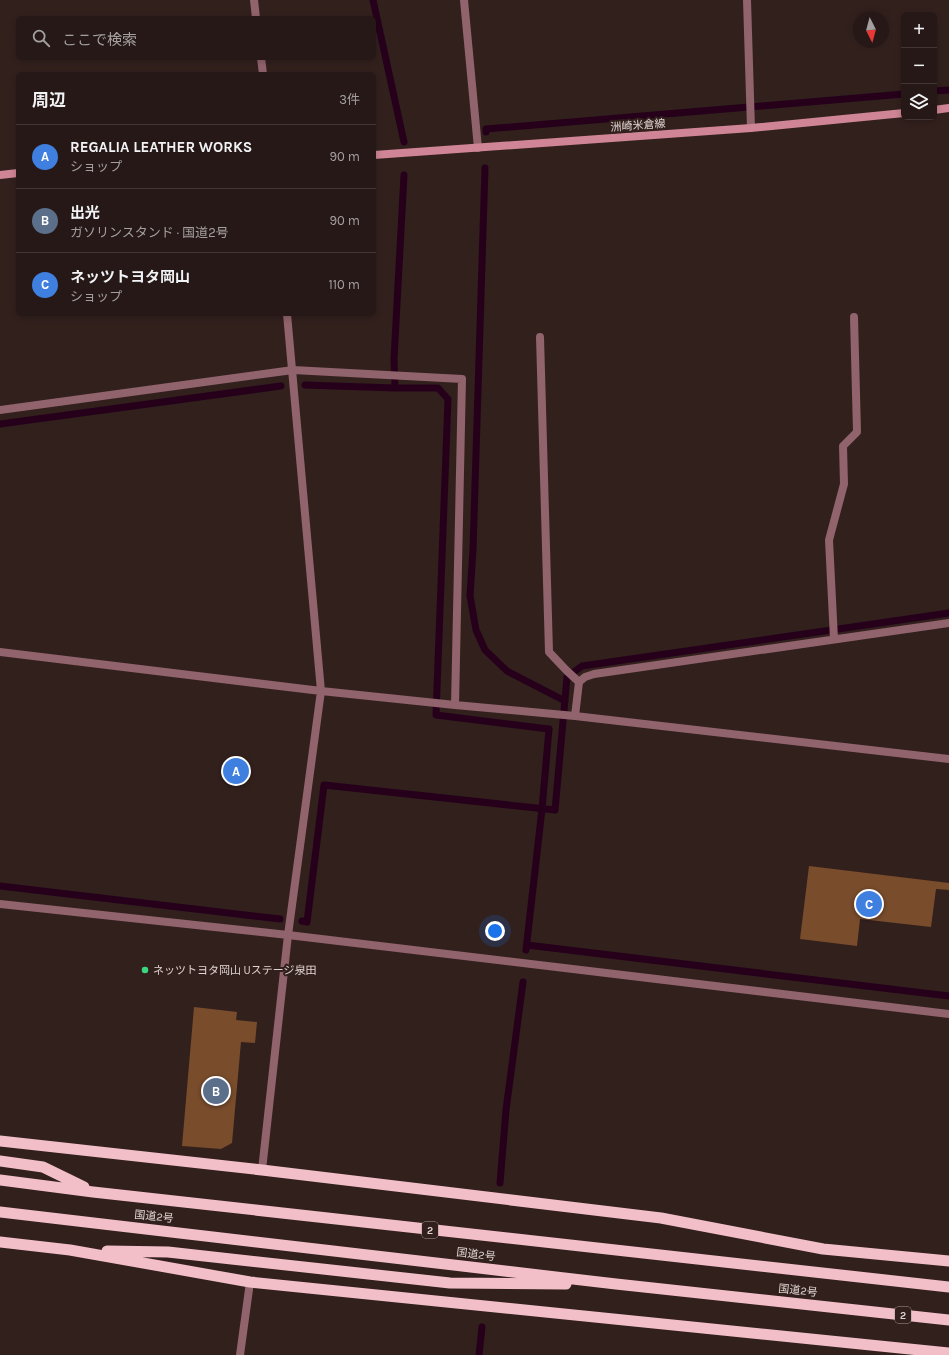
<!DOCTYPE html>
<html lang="ja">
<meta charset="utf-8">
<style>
:root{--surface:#261816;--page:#322523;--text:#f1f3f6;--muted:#a4a0a1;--line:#423735;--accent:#ea580c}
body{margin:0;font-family:Karla,"Noto Sans JP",sans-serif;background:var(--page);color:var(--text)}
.controls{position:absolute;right:12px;top:12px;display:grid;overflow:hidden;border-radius:6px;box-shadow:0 2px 6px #0003}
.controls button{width:36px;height:36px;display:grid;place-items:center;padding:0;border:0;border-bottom:1px solid var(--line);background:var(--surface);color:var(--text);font:20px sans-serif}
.compass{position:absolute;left:853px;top:12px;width:36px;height:36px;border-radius:50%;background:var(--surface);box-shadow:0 2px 6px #0003;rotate:174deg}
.you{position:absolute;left:495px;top:931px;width:14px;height:14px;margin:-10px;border:3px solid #fff;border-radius:50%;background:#1a73e8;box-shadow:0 0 0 6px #1a73e833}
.badge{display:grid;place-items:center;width:26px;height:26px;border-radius:50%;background:var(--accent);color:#fff;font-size:13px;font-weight:700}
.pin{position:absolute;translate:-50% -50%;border:2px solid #fff;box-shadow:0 1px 4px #0006}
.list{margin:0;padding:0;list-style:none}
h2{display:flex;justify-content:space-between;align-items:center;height:52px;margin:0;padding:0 16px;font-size:17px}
h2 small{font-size:13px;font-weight:400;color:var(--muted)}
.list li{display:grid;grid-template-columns:26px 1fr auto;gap:12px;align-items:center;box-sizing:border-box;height:64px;padding:0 16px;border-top:1px solid var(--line)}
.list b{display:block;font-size:15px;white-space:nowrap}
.list p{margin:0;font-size:13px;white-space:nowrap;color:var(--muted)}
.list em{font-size:13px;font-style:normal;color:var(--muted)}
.icon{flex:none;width:22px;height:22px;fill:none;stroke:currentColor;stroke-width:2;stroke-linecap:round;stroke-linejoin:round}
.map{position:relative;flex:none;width:949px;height:1355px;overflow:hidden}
.search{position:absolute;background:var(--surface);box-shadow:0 2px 6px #0003;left:16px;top:16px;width:360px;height:44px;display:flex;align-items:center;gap:10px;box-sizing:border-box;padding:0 14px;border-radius:6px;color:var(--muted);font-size:15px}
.panel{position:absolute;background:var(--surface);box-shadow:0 2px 6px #0003;left:16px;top:72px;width:360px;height:244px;border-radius:6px}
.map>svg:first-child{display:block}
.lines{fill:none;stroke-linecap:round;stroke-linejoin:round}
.stream{stroke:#26001b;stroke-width:7}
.building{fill:#794c2c}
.minor{stroke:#91636c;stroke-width:8}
.secondary{stroke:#cf8595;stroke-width:8}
.trunk{stroke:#f2bfc8;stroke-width:11}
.poi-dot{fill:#39d87f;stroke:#32201d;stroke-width:1.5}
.labels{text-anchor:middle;stroke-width:4;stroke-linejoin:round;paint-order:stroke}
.shield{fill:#32201d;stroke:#ac9e9b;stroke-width:1}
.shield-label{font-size:10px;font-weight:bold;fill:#e0d4d1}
.street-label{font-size:11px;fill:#e0d4d1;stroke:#32201d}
.poi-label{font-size:11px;fill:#e0d4d1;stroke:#32201d;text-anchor:start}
</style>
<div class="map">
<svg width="949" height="1355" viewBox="0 0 949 1355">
<rect width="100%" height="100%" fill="#32201d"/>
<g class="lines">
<!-- stream -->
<path class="stream" d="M373 0 404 142
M934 91 949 90
M486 132V129L904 94
M485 168 473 550 470 596 476 630 485 650 507 671 565 701
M404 175 394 359 395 388H438L448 399 436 715 549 729 542 809 526 950
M305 385 395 388
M0 424 281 386
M0 886 280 919
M302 921 307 922 324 785 555 810 567 677 582 666 949 613
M527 945 949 996
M500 1183 506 1110 523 982
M479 1355 482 1327"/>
</g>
<!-- building -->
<path class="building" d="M809 866 949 883V890L936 889 931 927 860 919 857 946 800 939Z
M194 1007 237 1012 236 1020 257 1022 255 1043 241 1042 232 1143 221 1149 182 1146Z"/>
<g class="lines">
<!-- minor -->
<path class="minor" d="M254 0 256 18
M464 0 478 148
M747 0 751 128
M261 58 263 74
M540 337 549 652 567 671 579 682
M0 410 293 370 462 379 455 705
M834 639 829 540 844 484 843 446 857 432 854 317
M0 652 321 691 455 705 575 716 949 759
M575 716 579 682 585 677 594 674 949 623
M0 904 288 935 949 1014
M262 1170 288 935 321 691 287 314
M240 1355 250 1282"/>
<!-- secondary -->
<path class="secondary" d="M934 110 949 108
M374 155 751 128 904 113
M0 175 18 173"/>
<!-- trunk -->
<path class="trunk" d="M0 1141 262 1170 661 1218 823 1249 949 1261
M0 1161 43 1167 84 1187
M0 1180 93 1192 949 1287
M0 1212 616 1284 949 1320
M0 1242 70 1250 250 1282 949 1353
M107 1251 168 1252 450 1283 566 1284"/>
</g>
<!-- markers -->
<circle class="poi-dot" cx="145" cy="970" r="4"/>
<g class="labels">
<!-- shield labels -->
<g class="shield">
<rect x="422" y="1222" width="16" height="16" rx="3"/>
<rect x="895" y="1307" width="16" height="16" rx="3"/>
</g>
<g class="shield-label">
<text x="430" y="1234">2</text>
<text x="903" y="1319">2</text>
</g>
<!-- street labels -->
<g class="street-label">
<text transform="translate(638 125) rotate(-4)" y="4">洲崎米倉線</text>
<text transform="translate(154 1216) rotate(6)" y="4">国道2号</text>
<text transform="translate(476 1254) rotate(7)" y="4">国道2号</text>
<text transform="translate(798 1290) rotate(6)" y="4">国道2号</text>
</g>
<!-- poi labels -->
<g class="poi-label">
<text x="153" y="974">ネッツトヨタ岡山 Uステージ泉田</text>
</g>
</g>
</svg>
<div class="controls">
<button>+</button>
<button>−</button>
<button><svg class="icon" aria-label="layers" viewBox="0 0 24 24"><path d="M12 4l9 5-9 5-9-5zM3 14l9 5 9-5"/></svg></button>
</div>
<svg class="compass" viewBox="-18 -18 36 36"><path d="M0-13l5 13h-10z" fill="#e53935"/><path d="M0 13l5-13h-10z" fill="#a4a0a1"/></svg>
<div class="you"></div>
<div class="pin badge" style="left:236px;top:771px;background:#3f7fe0">A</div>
<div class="pin badge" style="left:216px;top:1091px;background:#5c6f8a">B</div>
<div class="pin badge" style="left:869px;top:904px;background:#3f7fe0">C</div>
<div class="search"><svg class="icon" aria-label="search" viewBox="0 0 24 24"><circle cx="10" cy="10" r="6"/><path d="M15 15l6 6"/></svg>ここで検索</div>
<section class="panel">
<h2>周辺<small>3件</small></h2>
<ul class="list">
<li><span class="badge" style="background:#3f7fe0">A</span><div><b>REGALIA LEATHER WORKS</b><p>ショップ</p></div><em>90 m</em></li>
<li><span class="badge" style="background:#5c6f8a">B</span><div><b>出光</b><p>ガソリンスタンド · 国道2号</p></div><em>90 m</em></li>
<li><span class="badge" style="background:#3f7fe0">C</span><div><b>ネッツトヨタ岡山</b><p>ショップ</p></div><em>110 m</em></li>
</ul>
</section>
</div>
